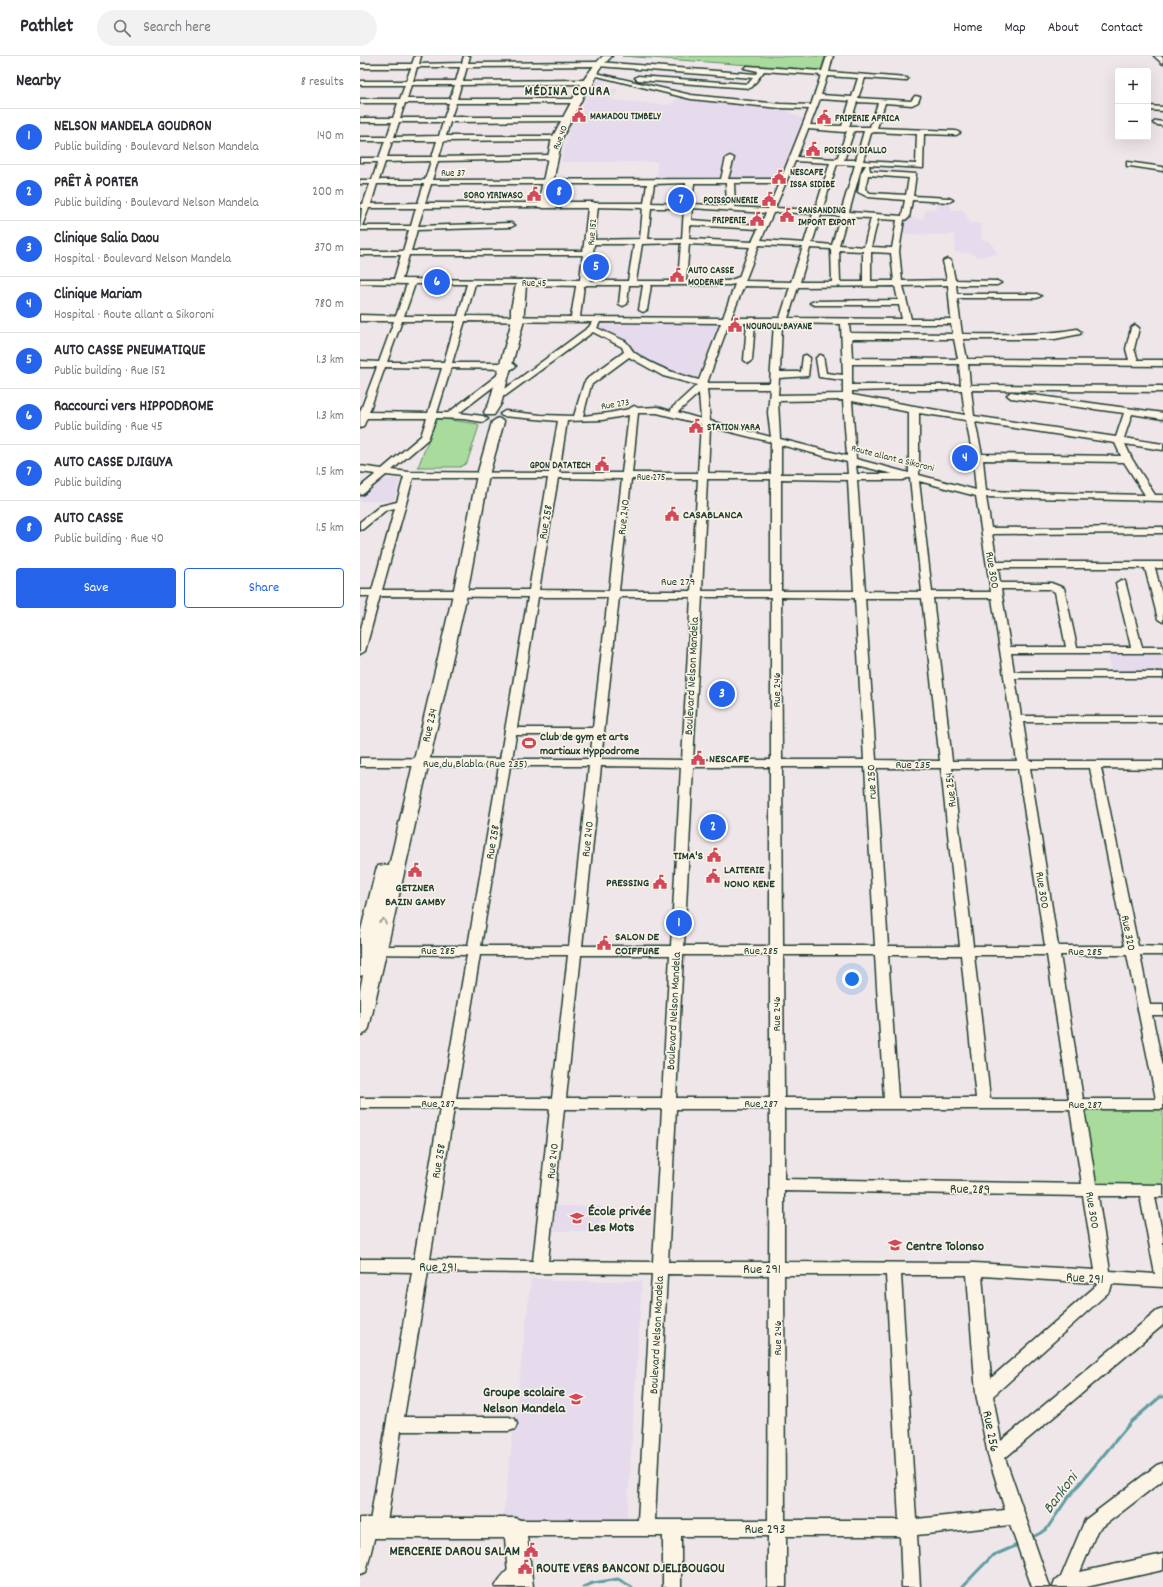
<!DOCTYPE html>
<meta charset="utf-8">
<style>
:root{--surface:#fff;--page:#f2f2f3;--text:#2b2b33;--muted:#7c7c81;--line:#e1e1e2;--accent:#2563eb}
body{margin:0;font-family:Dekko,sans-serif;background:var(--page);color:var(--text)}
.controls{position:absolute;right:12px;top:12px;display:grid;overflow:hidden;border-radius:4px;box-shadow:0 4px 16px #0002}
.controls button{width:36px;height:36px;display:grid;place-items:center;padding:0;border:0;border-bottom:1px solid var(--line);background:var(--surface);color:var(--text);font:20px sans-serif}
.you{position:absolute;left:492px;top:923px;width:14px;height:14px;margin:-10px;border:3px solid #fff;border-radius:50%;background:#1a73e8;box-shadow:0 0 0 6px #1a73e833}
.badge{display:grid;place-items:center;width:26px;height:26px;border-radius:50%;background:var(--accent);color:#fff;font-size:13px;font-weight:700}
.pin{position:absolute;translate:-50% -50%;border:2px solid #fff;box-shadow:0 1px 4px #0006}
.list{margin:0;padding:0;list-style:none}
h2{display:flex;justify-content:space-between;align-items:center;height:52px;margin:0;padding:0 16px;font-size:17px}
h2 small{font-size:13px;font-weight:400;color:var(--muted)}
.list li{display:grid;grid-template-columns:26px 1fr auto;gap:12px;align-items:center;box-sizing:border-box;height:56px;padding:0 16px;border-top:1px solid var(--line)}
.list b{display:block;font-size:15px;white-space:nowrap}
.list p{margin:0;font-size:13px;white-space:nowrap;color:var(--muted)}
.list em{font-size:13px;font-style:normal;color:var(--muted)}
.actions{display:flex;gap:8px;padding:12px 16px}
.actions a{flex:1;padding:9px 0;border:1px solid var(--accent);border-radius:4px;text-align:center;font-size:14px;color:var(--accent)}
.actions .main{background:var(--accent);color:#fff}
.icon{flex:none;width:22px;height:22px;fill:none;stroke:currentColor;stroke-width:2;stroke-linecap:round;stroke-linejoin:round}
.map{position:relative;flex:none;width:803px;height:1531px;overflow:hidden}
header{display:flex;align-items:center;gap:24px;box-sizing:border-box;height:56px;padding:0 20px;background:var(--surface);border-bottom:1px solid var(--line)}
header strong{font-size:19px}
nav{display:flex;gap:22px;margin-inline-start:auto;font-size:14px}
.search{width:280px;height:36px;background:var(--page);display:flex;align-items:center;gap:10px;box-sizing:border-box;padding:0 14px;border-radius:22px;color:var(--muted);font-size:15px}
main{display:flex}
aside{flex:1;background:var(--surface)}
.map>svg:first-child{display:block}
.built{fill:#e6dbec}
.green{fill:#a8db9c;stroke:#648c68}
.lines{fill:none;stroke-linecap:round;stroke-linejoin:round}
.stream{stroke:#609c9f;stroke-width:3}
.minor-casing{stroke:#1f3d34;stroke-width:3}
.major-casing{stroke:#1f3d34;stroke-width:3}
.minor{fill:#fcf5e5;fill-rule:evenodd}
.major{fill:#fcf5e5;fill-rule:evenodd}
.oneway{stroke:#8e998c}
.labels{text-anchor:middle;stroke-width:3;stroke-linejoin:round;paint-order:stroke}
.far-poi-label{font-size:10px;font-weight:bold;fill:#1f3d34;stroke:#fcf5e5;text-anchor:start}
.far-street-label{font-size:10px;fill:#1f3d34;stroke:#fcf5e5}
.poi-label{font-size:12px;font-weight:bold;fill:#1f3d34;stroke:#fcf5e5;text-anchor:start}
.street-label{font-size:12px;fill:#1f3d34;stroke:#fcf5e5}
.far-district-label{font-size:13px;font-weight:bold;letter-spacing:1px;fill:#1f3d34;stroke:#fcf5e5}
.near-street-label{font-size:14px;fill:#1f3d34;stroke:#fcf5e5}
.near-poi-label{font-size:14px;font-weight:bold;fill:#1f3d34;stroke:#fcf5e5;text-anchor:start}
.near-water-label{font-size:16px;font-style:italic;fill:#355d58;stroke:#fcf5e5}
</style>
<header>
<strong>Pathlet</strong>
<div class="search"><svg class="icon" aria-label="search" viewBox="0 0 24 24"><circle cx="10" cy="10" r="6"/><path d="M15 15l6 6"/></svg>Search here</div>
<nav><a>Home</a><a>Map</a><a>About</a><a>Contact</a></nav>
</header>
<main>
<aside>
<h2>Nearby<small>8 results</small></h2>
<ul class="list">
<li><span class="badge">1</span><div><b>NELSON MANDELA GOUDRON</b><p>Public building · Boulevard Nelson Mandela</p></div><em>140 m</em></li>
<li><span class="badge">2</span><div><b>PRÊT À PORTER</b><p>Public building · Boulevard Nelson Mandela</p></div><em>200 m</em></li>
<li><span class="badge">3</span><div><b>Clinique Salia Daou</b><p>Hospital · Boulevard Nelson Mandela</p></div><em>370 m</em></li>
<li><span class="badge">4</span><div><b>Clinique Mariam</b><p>Hospital · Route allant a Sikoroni</p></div><em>780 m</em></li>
<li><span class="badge">5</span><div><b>AUTO CASSE PNEUMATIQUE</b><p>Public building · Rue 152</p></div><em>1.3 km</em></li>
<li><span class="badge">6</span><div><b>Raccourci vers HIPPODROME</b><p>Public building · Rue 45</p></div><em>1.3 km</em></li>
<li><span class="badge">7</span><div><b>AUTO CASSE DJIGUYA</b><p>Public building</p></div><em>1.5 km</em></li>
<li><span class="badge">8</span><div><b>AUTO CASSE</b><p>Public building · Rue 40</p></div><em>1.5 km</em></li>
</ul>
<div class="actions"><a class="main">Save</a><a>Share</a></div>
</aside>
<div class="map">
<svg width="803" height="1531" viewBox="0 0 803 1531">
<rect width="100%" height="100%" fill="#efe6e9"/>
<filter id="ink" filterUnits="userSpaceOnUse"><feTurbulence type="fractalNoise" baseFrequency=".025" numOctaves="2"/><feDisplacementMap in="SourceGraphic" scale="8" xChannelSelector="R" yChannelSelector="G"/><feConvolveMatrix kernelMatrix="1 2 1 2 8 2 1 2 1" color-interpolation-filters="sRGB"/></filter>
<g filter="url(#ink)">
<!-- built -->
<path class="built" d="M238 22H245L241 32 258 33 251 44 310 49 320 40 422 52 445 64 418 127 297 126V106H201L209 73Z
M578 145 590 146 591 154H603L610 167 622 168 621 184 630 185 637 198 617 201 611 197 595 196V179L538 178 541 162 563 163 566 153H577Z
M362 266 335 326 261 303 271 291 231 277 235 269Z
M595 393 609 394 614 411H603Z
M20 423H40L34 445H0V440Z
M748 599H803V618L751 617Z
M196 1150H242L239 1175H193Z
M171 1223H190V1225H282L267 1462H143Z"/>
<!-- green -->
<path class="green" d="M262 0H465L461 14Z
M77 362 118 368 119 370 107 407 100 411H58Z
M716 1048H803V1135L729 1133Z"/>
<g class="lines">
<!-- stream -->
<path class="stream" d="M671 1482 686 1474 707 1443 771 1366 800 1341H803
M223 1531 233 1527 258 1523 272 1531
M602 1531 632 1500 660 1488"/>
<defs>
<path id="minor" d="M55 0H61L59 8 102 7 104 0H110L108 7 238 6 396 18 398 15 384 12 387 10 462 15 467 0H473L469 16 547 22 548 23 545 25 505 22 498 42 551 45 555 40 560 41 558 46 552 49 525 47 517 72 596 75 600 77 596 79 564 78 563 112 509 109 510 115 556 118 553 140 589 142 593 144 589 146 552 144 549 162 544 164 539 195 542 225 587 224 583 205 587 203 591 205 595 224 637 225 641 227 637 229H596L597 238H677L681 240 677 242H597L602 278C640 278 679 280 717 273L721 276 720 278 695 283H603L607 303 769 304 766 293 771 272 775 269 779 272 774 293 778 304H803V310L608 308 610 329 803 330V336L611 334 614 360 756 381 764 357 651 342 647 339 651 336 803 357V363L772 358 764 382 803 388V394L765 388 772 403 795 439H803V445L626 441 631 472 803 471V477L632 478 637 506H803V512H795L803 543V566L798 563 785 512H638L640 527H691L704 532 717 591H771L756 527 761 524 765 525 782 591H803V597H651L654 616H803V622H655L661 660H803V666H663L669 705H803V713L741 712 778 890 803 891V899H780L790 949H803V959H792L803 1011V1053H724L736 1128 803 1129V1141H795L803 1181V1231L752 1228 750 1235 633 1340 641 1385 797 1255 803 1253V1269L645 1402 690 1531H672L650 1469 557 1479 560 1531H542L540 1480H426V1531H408V1480H321V1531H303V1480H155L149 1478 146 1472 149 1466 155 1464H278L292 1218 68 1216 44 1361H149L155 1363 157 1368 155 1373 149 1375H41L26 1472 23 1478 15 1479 6 1516 0 1518V1471L2 1466 10 1465 52 1216 0 1215V1203H54L80 1052H0V1042H82L107 899 0 898V890H108L139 710H0V702L140 703 168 541 20 540 5 595 0 598V576L10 540H0V534H12L35 452 26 454 3 473 0 474V466L20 450 37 446 44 421 26 419 3 438 0 439V431L16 418 0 416V410L22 413 61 380 67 362H7L3 371 0 372V356L17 311H0V305L19 306 34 265H0V259L36 260 47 228 0 227V223H34L41 199H0V195H43L49 174H0L2 152H0V148H3L10 128H0V124H12L18 106H0V102H19L25 85H0V81H27L32 66H0V62H33L38 47H0V43H40L45 29H0V25H46L51 12H0V8H52ZM238 10 393 22 388 28 278 20 275 22 278 24 390 32 392 31 404 15 461 19 451 49 420 48 331 39 232 16 229 18 331 43 420 52 449 53 421 123H368L374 102 370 100 366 102 361 123 72 124 78 105 192 103 196 101 192 99 79 101 84 85 197 84 201 82 197 80H86L90 66 206 65 209 63 206 61H91L96 47H216L219 45 216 43H97L101 29 226 28 229 26 226 24 103 25 107 11ZM57 11H100L96 25H53ZM467 20 498 22 492 41 461 39ZM51 29H95L90 43H47ZM460 43 490 45 482 70 450 69ZM497 46 518 47 510 71H489ZM45 47H89L84 62H40ZM39 66H83L79 80 34 81ZM448 73 484 76 487 75 477 103 437 101ZM494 75H504L496 104H484ZM515 76 557 78 556 108 503 105 511 77ZM32 85H77L72 101H27ZM71 105 65 124H19L25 106ZM435 105 470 107 455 154 415 152ZM477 108 495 109 481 156 462 154ZM502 109H506L501 117 498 136 508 141 545 144 542 160 489 156ZM508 119 549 122 546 139 510 137 505 133ZM326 127 325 148 291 147 294 128ZM334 127H366L367 150 332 148ZM374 127H419L408 153 375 151ZM17 128H64L58 147 11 148ZM71 128H287L284 147H233L229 149 233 151 283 152 280 183 230 184 226 186 230 188H274L268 225H217L211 261 106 260 115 228H161L165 226 161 224 42 223 49 199H229L233 197 229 195H51L57 174 151 171 155 169 151 167 58 170 64 152 183 151 187 149 183 147H65ZM9 152H56L51 170H2ZM291 152H324L322 183H288ZM332 152 406 157 400 169 331 164ZM422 156 453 158 444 187 401 184 413 157ZM461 159 480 160 472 189 452 187ZM487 161 511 162 504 191 479 189ZM518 163 537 164 532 192 511 191ZM330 169 398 173 392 186 329 183ZM321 187 318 225H276L282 188ZM329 188 390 191 379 221 368 225H326ZM399 189 443 191 431 226 385 225ZM450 192 471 193 472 226H440ZM479 194 503 195V226H480ZM511 196 531 197 534 225H511ZM55 228H107L98 260H44ZM375 228 363 262 220 261 224 229H261L259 248 263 250 267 248 269 229H283L279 254 283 256 287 254 291 229H369ZM588 229 591 263H551L543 230ZM384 230 430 231 420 262H371ZM535 230 538 244 454 245 450 247 454 249H539L542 263 428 262 438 231ZM42 265H96L84 306H27ZM105 265 232 266 229 271 142 335V339L145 340 233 276 262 291 264 296 229 321 224 327 214 360 181 359 145 355 140 358 142 360 198 365 189 417 49 416 32 414 68 383 76 362 103 363 123 366 128 363 123 360 99 357 146 321V317H140L88 357H77L91 312 152 313 156 310 152 307H92ZM240 266 361 267 339 324C316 318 295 311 275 297 271 294 270 289 265 285L237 272ZM369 267H387L384 304 388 307 392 304 395 267H414L410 327H347ZM422 267 481 268 483 319 466 317 463 300 460 299 456 302 459 321 483 324V338L418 339 419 322 448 320 450 302 446 299 443 300 441 316H420ZM489 268H591L593 278 490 277ZM491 283H594L598 303 492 302ZM269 301 303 320 337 329 312 352 311 355 297 351 278 352 274 350 269 353 249 357 223 360 231 329ZM492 308H599L601 329H492ZM25 311 82 312 68 357 9 356ZM347 333H410L408 357 411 381 350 365ZM537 334H602L605 359 492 339V335ZM339 337 341 363 317 356H318ZM483 344 487 400 420 383 418 345ZM492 345 549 356V417L496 403ZM278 357H297L341 368 338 417H272ZM559 357 606 364 613 401 616 434 559 419ZM269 359 262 417H199L207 365 242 364ZM615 366 755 387 761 400 622 398ZM350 371 411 386V418L348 417ZM421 389 487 406 488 418H421ZM623 404 764 406 785 439 626 435ZM496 409 533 418H497ZM53 422H188L169 534H22ZM198 422 262 423 249 535 179 534ZM547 422H550L562 536 505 535 497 424H543ZM271 423H338L331 535H259ZM347 423H411V535H342ZM421 423 488 424 494 535H421ZM559 425 616 440 631 536H572ZM641 533H689L695 536 706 591H650ZM178 541H248L233 672H157ZM259 541H331L322 704 241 703ZM342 541H411V704H333ZM421 541 495 542 504 704H422ZM505 542H562L580 705 516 704ZM573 542H632L657 705H592ZM156 679H233L230 703H152ZM150 710H229L209 890H121ZM241 710 321 711 311 890H222ZM333 711H410V890H324ZM422 711H505L515 890H423ZM516 712H581L600 890H528ZM592 712H658L685 890H613ZM670 712H730L765 890H698ZM120 899H208L192 1042H96ZM221 899H310L302 1042H206ZM323 899H410V1042H316ZM423 899H515L524 1042H424ZM528 899H601L616 1042H538ZM614 899H687L709 1043H630ZM700 899H767L796 1043H723ZM94 1052 190 1053 173 1205 70 1203ZM204 1053H302L293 1206 188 1205ZM316 1053H410L409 1206H308ZM424 1053H710L722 1128 424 1123ZM424 1135 723 1140 735 1214 614 1207 424 1206ZM738 1140H780L795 1218 750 1215ZM307 1218 409 1219 408 1464H295ZM424 1219H526L539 1464H425ZM541 1219H607L616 1338 628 1399 645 1454 556 1463ZM622 1220 737 1227V1229L631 1322Z
M794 0H801L803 2V8Z
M788 50 803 51V55L788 54Z
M796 65 803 66V70L794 68 793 67Z
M767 106 803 111V115L770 110H767Z
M803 1407V1424L737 1475 720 1516 803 1498V1514L726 1531H693L695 1524 701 1521 725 1464 797 1409Z
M159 1507 165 1509 168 1515 165 1521 156 1531H135C140 1521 149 1511 159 1507Z"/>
<path id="major" d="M243 0H252L239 13 232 31H228L202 82 189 146H233L238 149 230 227 225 230 166 229 163 268 141 348 134 359H126L124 356 129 348 151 268V253L157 224H220L228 152H183L178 149 192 82 222 26C229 17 234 8 243 0Z
M138 362 144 366 129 419 107 538 9 972 6 977 0 979V934L3 919 0 920V878L16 814 18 810 24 809 29 810 93 538 117 419 132 366Z
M0 1462H155L163 1465 166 1472 173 1531H149L145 1482H0Z"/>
</defs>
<!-- minor casing -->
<use href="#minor" class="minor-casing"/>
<!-- major casing -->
<use href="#major" class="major-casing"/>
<!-- minor -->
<use href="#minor" class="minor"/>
<!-- major -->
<use href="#major" class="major"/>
</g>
<!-- one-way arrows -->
<defs><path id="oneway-chevron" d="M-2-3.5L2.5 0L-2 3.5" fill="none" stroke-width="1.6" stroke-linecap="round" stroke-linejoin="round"/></defs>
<use class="oneway" href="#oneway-chevron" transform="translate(23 865) rotate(-77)"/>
</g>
<!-- icons -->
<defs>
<symbol id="civic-bare" viewBox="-9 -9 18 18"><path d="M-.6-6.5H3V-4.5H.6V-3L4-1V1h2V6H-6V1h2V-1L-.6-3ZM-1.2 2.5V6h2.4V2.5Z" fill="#d1495b" stroke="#fcf5e5" stroke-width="2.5" paint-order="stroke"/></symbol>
<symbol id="stadium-bare" viewBox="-9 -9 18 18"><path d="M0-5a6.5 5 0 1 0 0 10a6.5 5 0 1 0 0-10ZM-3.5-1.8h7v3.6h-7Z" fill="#d1495b" stroke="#fcf5e5" stroke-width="2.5" paint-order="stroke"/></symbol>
<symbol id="school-bare" viewBox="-9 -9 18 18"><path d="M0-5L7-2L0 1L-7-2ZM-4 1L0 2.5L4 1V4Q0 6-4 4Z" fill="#d1495b" stroke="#fcf5e5" stroke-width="2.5" paint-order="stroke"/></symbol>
<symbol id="university-bare" viewBox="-9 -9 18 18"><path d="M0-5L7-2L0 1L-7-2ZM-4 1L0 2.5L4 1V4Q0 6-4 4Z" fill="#d1495b" stroke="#fcf5e5" stroke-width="2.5" paint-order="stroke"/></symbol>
</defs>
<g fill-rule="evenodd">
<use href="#civic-bare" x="209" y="49" width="20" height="20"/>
<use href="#civic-bare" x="454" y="51" width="20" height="20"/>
<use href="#civic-bare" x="443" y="83" width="20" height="20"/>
<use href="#civic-bare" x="409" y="111" width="20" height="20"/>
<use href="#civic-bare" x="164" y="128" width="20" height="20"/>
<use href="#civic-bare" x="399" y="133" width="20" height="20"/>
<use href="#civic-bare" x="417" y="149" width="20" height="20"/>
<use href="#civic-bare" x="387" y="153" width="20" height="20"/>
<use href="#civic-bare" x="307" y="209" width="20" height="20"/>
<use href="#civic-bare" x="365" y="259" width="20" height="20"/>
<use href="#civic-bare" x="326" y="360" width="20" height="20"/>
<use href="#civic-bare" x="232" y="398" width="20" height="20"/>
<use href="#civic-bare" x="302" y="448" width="20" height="20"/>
<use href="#stadium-bare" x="159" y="677" width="20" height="20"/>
<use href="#civic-bare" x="328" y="692" width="20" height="20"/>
<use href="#civic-bare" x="344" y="789" width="20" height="20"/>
<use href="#civic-bare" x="45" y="804" width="20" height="20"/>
<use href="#civic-bare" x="343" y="810" width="20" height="20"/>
<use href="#civic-bare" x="290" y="816" width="20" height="20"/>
<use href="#civic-bare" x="234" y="877" width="20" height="20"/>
<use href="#school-bare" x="207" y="1152" width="20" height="20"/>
<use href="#university-bare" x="525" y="1179" width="20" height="20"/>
<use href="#school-bare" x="206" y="1333" width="20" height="20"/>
<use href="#civic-bare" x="161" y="1484" width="20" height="20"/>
<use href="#civic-bare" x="155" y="1501" width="20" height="20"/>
</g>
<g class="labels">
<!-- far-poi labels -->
<g class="far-poi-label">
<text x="230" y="63">MAMADOU TIMBELY</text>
<text x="475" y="65">FRIPERIE AFRICA</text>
<text x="464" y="97">POISSON DIALLO</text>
<text x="430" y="119">NESCAFE<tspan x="430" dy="12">ISSA SIDIBE</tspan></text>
<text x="163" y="142" text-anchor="end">SORO YIRIWASO</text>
<text x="398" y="147" text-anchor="end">POISSONNERIE</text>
<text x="438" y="157">SANSANDING<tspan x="438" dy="12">IMPORT EXPORT</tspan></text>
<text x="386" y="167" text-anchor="end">FRIPERIE</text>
<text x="328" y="217">AUTO CASSE<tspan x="328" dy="12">MODERNE</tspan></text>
<text x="386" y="273">NOUROUL BAYANE</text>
<text x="347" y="374">STATION YARA</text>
<text x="231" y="412" text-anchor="end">GPON DATATECH</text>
</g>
<!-- far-street labels -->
<g class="far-street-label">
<text transform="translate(199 81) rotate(-69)" y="4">Rue 40</text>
<text x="93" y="120">Rue 37</text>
<text transform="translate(231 176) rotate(-85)" y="4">Rue 152</text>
<text x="174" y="230">Rue 45</text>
<text transform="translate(255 347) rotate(-9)" y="4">Rue 273</text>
<text transform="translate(533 401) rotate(14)" y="4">Route allant a Sikoroni</text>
<text x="291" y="424">Rue 275</text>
</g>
<!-- poi labels -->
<g class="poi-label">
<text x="323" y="462">CASABLANCA</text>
<text x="180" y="684">Club de gym et arts<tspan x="180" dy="14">martiaux Hyppodrome</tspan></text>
<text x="349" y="706">NESCAFE</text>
<text x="343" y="803" text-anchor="end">TIMA'S</text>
<text x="364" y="817">LAITERIE<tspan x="364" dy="14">NONO KENE</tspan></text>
<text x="289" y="830" text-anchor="end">PRESSING</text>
<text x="55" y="835" text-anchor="middle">GETZNER<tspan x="55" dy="14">BAZIN GAMBY</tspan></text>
<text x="255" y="884">SALON DE<tspan x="255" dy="14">COIFFURE</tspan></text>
</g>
<!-- street labels -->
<g class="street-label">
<text transform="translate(263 461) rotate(-84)" y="4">Rue 240</text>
<text transform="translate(185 466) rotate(-80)" y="4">Rue 258</text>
<text transform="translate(633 514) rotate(81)" y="4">Rue 300</text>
<text x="318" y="529">Rue 279</text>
<text transform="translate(331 620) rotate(-87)" y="4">Boulevard Nelson Mandela</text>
<text transform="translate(416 634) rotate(-90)" y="4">Rue 246</text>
<text transform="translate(69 669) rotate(-77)" y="4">Rue 234</text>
<text x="115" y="711">Rue du Blabla (Rue 235)</text>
<text x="553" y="712">Rue 235</text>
<text transform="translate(511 726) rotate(-93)" y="4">rue 250</text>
<text transform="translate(590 734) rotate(-96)" y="4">Rue 254</text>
<text transform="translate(227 783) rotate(-84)" y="4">Rue 240</text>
<text transform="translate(132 786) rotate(-80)" y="4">Rue 258</text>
<text transform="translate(683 834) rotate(81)" y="4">Rue 300</text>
<text transform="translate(769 877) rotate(79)" y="4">Rue 320</text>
<text x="78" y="898">Rue 285</text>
<text x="401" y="898">Rue 285</text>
<text x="725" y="899">Rue 285</text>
<text transform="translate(313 955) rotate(-87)" y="4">Boulevard Nelson Mandela</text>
<text transform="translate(416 958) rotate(-90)" y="4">Rue 246</text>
<text x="78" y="1051">Rue 287</text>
<text x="401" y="1051">Rue 287</text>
<text x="725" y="1052">Rue 287</text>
<text transform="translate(78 1105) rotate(-80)" y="4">Rue 258</text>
<text transform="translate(192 1105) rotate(-84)" y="4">Rue 240</text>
<text transform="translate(733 1154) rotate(81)" y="4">Rue 300</text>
<text transform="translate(296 1279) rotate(-87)" y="4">Boulevard Nelson Mandela</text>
<text transform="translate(417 1282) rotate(-90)" y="4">Rue 246</text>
</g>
<!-- far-district labels -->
<g class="far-district-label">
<text x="208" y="39">MÉDINA COURA</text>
</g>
<!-- near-street labels -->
<g class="near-street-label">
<text transform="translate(610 1132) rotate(1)" y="5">Rue 289</text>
<text transform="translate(78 1210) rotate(1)" y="5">Rue 291</text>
<text x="402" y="1217">Rue 291</text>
<text transform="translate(725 1221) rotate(4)" y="5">Rue 291</text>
<text transform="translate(632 1375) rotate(79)" y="5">Rue 256</text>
<text x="405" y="1477">Rue 293</text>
</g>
<!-- near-poi labels -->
<g class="near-poi-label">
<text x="228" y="1159">École privée<tspan x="228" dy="16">Les Mots</tspan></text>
<text x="546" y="1194">Centre Tolonso</text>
<text x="205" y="1340" text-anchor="end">Groupe scolaire<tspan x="205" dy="16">Nelson Mandela</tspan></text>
<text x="160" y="1499" text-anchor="end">MERCERIE DAROU SALAM</text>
<text x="176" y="1516">ROUTE VERS BANCONI DJELIBOUGOU</text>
</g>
<!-- near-water labels -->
<g class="near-water-label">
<text transform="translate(699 1436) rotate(-53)" y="6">Bankoni</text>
</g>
</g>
</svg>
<div class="controls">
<button>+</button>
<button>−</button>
</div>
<div class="you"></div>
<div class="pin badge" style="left:319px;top:867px">1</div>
<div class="pin badge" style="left:353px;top:771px">2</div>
<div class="pin badge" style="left:362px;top:638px">3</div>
<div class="pin badge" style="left:605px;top:402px">4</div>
<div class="pin badge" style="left:236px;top:211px">5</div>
<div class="pin badge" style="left:77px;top:226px">6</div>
<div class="pin badge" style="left:321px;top:144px">7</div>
<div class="pin badge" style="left:199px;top:136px">8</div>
</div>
</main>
